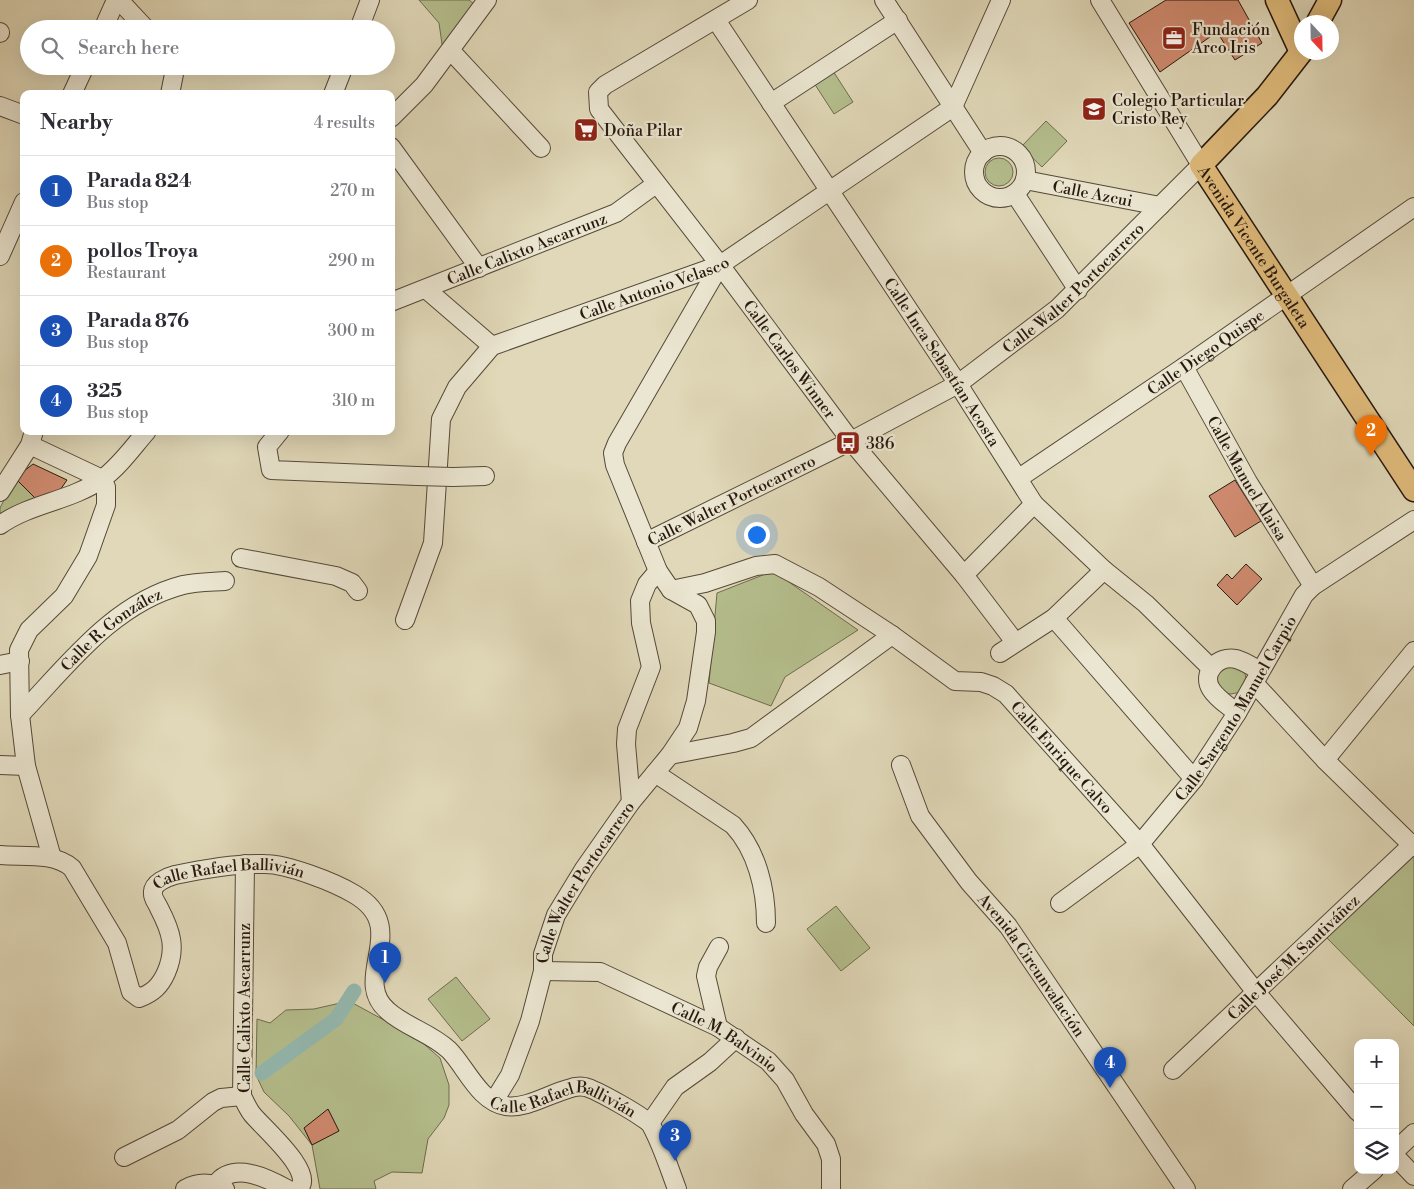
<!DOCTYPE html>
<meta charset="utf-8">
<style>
:root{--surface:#fff;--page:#f2f2f3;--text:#2b2b33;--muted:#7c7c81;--line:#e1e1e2;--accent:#7c3aed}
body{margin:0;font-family:"Libre Bodoni",serif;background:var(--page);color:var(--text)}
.controls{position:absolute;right:15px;bottom:15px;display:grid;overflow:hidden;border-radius:10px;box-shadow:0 5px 20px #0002}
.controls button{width:45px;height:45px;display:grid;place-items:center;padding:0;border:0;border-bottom:1px solid var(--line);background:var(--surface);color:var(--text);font:25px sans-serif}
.compass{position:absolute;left:1294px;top:15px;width:45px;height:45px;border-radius:50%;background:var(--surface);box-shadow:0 5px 20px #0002;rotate:158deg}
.you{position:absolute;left:756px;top:534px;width:18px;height:18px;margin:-12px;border:4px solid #fff;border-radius:50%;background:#1a73e8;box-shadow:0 0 0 8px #1a73e833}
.badge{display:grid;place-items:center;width:32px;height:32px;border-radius:50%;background:var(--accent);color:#fff;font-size:16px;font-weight:700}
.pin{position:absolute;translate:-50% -41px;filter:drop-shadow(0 1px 2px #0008)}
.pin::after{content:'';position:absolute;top:26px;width:18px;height:15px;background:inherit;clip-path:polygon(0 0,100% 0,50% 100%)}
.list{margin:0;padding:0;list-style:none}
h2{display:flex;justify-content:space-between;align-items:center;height:65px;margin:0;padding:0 20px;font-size:21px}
h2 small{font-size:16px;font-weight:400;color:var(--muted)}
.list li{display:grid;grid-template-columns:32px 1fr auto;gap:15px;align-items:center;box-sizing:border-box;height:70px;padding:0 20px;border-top:1px solid var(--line)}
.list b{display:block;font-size:19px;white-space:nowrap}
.list p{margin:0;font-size:16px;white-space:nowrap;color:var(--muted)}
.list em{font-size:16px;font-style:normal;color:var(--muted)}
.icon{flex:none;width:28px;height:28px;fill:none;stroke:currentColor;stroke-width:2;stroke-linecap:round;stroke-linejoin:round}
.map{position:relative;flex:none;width:1414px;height:1189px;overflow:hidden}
.search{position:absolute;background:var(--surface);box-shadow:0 5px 20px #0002;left:20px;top:20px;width:375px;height:55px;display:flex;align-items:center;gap:12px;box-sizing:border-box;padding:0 18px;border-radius:28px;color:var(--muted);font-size:19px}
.panel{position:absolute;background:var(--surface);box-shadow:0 5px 20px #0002;left:20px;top:90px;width:375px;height:345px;border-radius:10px}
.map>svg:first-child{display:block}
.green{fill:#b5be8d;stroke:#6e6c4e}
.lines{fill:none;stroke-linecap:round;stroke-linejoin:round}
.canal{stroke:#94b9b0;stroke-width:15}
.building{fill:#d08b70;stroke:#27190f}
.minor-casing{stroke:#554939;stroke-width:20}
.major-casing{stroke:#27190f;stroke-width:25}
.minor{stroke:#ebe6d1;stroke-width:18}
.major{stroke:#e0bc7c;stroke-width:22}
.minor-bridge-casing{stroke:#554939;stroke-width:20;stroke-linecap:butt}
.minor-bridge{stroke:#ebe6d1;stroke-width:18}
.labels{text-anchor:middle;stroke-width:4.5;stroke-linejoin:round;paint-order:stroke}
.poi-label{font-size:16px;fill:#27190f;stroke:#ebe6d1;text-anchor:start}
.street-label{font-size:16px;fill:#27190f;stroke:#ebe6d1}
</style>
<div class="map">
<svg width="1414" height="1189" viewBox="0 0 1414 1189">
<rect width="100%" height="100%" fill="#e0d8b8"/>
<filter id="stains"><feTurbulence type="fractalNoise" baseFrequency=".004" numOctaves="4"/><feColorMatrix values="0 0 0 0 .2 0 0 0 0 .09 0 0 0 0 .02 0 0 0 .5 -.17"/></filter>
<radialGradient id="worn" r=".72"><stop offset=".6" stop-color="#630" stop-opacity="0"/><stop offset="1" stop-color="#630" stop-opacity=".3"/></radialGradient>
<!-- green -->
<path class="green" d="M419 0H469L474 4 443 51 439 23Z
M833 71 853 102 834 114 814 83Z
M1046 121 1067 141 1042 167 1021 147Z
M985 172a14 14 0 1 1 28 0a14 14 0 1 1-28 0Z
M15 478 35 498 0 519V508Z
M773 571 858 630 785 677 771 706 709 683 717 593Z
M1216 679a15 15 0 1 1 30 0a15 15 0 1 1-30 0Z
M1414 854V1026L1323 934Z
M836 906 870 948 841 971 807 929Z
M456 977 490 1019 462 1041 428 999Z
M349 1001 417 1038 440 1058 449 1085V1105L444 1118 428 1139 422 1173 392 1172 374 1181 376 1189H320L312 1145 289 1116 264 1092 256 1075 257 1019 270 1023 286 1010 314 1009Z"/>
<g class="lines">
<!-- canal -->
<path class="canal" d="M262 1073 336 1019 354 991"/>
</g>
<!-- building -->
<path class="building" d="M1166 0H1238L1262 43 1235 60 1217 32 1160 72 1129 23Z
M33 464 67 480 58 493 35 498 15 478Z
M1235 480 1261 521 1235 537 1209 496Z
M1246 564 1262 579 1237 605 1217 585 1227 574 1232 579Z
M328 1109 339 1131 312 1145 304 1128Z"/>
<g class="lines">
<defs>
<g id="minor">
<path d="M119 0 146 29"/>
<path id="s1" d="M748 0 605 85 598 92 599 109 720 265 851 441 964 575 1015 642"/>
<path d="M884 0 983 153"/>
<path id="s2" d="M716 20 958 384 1034 504 1104 570 1146 604 1211 668"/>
<path d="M103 29 116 0"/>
<path d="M359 29 370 0"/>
<path d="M0 32V33"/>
<path d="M451 51 541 148"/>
<path d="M72 94 85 66"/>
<path d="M170 94 174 74 172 66"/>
<path d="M333 94 344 66"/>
<path d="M771 103 898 20"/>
<path d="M0 106 24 115"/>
<path d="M391 118 424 85 487 0"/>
<circle cx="1000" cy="172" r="26"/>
<path d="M391 147 479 268"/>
<path id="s3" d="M1025 180 1160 206"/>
<path d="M1015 194 1078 290"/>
<path d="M0 256 24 202"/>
<path d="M427 290 492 346"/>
<path id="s4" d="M391 302 616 213 656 184"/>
<path id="s5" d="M1184 367 1248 482 1313 586"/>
<path d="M280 431 267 447 271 470 417 476"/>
<path d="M30 445 102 479"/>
<path d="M453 477 485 476"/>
<path id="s6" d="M1019 478 1184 367 1414 207"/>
<path d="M0 492 30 445 34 431"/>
<path d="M0 525C31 503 71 501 102 479 119 467 133 447 147 431"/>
<path id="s7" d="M646 542 851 441 958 384 1057 309 1201 165 1100 0"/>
<path d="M241 558 336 576 352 583 358 591"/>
<path d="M964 575 1034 504"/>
<path id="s8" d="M671 590 705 583 756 566 775 564 819 587 892 635 955 681 981 682 993 686 1006 694 1140 844 1255 991 1358 1112"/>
<path d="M1054 618 1194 779"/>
<path id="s9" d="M405 620 433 543 441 419 457 387 492 346 720 265 953 107 1001 0"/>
<path d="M1000 653 1054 618 1104 570"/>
<path d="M0 665 20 661"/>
<path d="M1254 683 1325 760 1414 847"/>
<path d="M1237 713C1229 706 1217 699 1211 689 1201 673 1218 655 1236 659 1244 661 1253 667 1260 671"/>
<path id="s10" d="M20 715C67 666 113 603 183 585 196 582 211 582 225 581"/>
<path d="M670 755 733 743 751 738 892 635"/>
<path d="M1325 760 1414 651"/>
<path d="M0 765 26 766"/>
<path id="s11" d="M901 765 920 816 969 882 1008 926 1186 1189"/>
<path d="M655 773 733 825C757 851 766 889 766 923"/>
<path d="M631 802 626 744 627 729 651 667 641 623 640 601 647 584 658 571"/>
<path id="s12" d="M0 855C23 857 54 852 72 868L117 943 131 992 139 998C153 993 160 986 166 973 177 948 171 931 159 908 157 903 152 898 153 892 153 883 167 877 175 875 203 869 236 863 265 864 287 864 334 882 354 894 413 928 349 978 388 1011 406 1027 431 1033 449 1050 466 1067 479 1102 506 1106 526 1109 549 1094 568 1089 573 1087 579 1086 585 1087 595 1089 647 1118 651 1125 662 1145 669 1168 677 1189"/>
<path d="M52 858 26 766 20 715 19 650 29 630 64 596 88 556 106 505V487L102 479"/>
<path d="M245 864 242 1096C245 1102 248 1109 252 1114 262 1127 317 1173 298 1189"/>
<path id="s13" d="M1060 903 1140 844 1194 779 1237 713 1304 595 1313 586 1414 520"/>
<path id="s14" d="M543 971 600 972 718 1027 768 1061 785 1080 804 1114 826 1144 831 1159V1189"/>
<path d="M718 1027 706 976 708 967 719 947"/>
<path id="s15" d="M1173 1070 1414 843"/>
<path id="s16" d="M494 1101 510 1075 530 1021 543 971V954L556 915 584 869 631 802 670 755 688 728 696 701 706 632V621L698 605 671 590 658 571 615 465 613 453 617 443 720 265"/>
<path d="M650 1123 675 1087 710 1062 736 1038"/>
<path d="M1395 1151 1414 1133"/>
<path d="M1395 1156 1414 1176"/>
<path d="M124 1157 178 1130 213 1102 221 1098 242 1096"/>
<path d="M216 1184C233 1161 267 1178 287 1189"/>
<path d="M185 1189C199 1181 211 1182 225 1189"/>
<path d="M1352 1189 1374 1170"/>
</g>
<g id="major">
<path d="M1277 0 1301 52"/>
<path d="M1318 22 1330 0"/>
<path id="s17" d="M1302 51 1267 96 1201 165 1414 490"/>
</g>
</defs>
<!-- minor casing -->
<use href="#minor" class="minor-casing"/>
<!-- major casing -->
<use href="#major" class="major-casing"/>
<!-- minor -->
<use href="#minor" class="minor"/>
<!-- major -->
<use href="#major" class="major"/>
<defs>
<path id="minor-bridge" d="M417 476 453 477"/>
</defs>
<!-- minor-bridge casing -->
<use href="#minor-bridge" class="minor-bridge-casing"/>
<!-- minor-bridge -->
<use href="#minor-bridge" class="minor-bridge"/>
</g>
<!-- icons -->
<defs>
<symbol id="office-square" viewBox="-11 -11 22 22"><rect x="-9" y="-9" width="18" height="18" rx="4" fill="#8f2418" stroke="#ebe6d1"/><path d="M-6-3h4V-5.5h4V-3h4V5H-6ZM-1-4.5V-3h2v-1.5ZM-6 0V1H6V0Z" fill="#fff"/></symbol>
<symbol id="school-square" viewBox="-11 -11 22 22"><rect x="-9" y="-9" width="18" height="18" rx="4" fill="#8f2418" stroke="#ebe6d1"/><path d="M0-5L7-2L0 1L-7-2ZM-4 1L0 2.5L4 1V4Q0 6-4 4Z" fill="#fff"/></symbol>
<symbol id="supermarket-square" viewBox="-11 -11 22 22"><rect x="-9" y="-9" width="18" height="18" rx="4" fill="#8f2418" stroke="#ebe6d1"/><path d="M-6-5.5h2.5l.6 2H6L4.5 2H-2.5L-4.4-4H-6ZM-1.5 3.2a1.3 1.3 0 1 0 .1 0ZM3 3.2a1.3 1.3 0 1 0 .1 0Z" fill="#fff"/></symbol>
<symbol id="bus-square" viewBox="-11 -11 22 22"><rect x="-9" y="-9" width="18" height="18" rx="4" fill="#8f2418" stroke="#ebe6d1"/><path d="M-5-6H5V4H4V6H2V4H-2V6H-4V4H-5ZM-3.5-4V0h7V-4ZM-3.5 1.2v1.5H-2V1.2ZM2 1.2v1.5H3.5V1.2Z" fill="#fff"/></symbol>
</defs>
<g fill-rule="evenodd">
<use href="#office-square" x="1160" y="24" width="28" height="28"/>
<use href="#school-square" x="1080" y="95" width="28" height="28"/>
<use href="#supermarket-square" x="572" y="116" width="28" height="28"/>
<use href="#bus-square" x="834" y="429" width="28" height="28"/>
</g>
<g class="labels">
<!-- poi labels -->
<g class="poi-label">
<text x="1192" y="35">Fundación<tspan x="1192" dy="18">Arco Iris</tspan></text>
<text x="1112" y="106">Colegio Particular<tspan x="1112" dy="18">Cristo Rey</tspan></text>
<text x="604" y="136">Doña Pilar</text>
<text x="866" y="449">386</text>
</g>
<!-- street labels -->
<g class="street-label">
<text dy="6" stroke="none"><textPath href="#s3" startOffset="69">Calle Azcui</textPath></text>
<text dy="6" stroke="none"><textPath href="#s17" startOffset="250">Avenida Vicente Burgaleta</textPath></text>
<text dy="6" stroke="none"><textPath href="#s4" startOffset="146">Calle Calixto Ascarrunz</textPath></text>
<text dy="6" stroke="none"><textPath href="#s9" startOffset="468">Calle Antonio Velasco</textPath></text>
<text dy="6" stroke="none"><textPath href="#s7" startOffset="500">Calle Walter Portocarrero</textPath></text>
<text dy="6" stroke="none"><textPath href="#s6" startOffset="225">Calle Diego Quispe</textPath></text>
<text dy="6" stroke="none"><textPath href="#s1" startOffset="508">Calle Carlos Winner</textPath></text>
<text dy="6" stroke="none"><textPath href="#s2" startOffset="410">Calle Inca Sebastían Acosta</textPath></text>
<text dy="6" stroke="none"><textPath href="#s5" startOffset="128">Calle Manuel Alaisa</textPath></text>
<text dy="6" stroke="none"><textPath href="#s7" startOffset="95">Calle Walter Portocarrero</textPath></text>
<text dy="6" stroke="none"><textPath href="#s10" startOffset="126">Calle R. González</textPath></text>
<text dy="6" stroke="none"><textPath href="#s13" startOffset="266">Calle Sargento Manuel Carpio</textPath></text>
<text dy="6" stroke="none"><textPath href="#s8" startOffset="461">Calle Enrique Calvo</textPath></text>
<text dy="6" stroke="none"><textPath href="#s16" startOffset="240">Calle Walter Portocarrero</textPath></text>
<text dy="6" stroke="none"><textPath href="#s12" startOffset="430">Calle Rafael Ballivián</textPath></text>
<text dy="6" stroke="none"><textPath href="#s15" startOffset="165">Calle José M. Santiváñez</textPath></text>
<text dy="6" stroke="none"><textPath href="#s11" startOffset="241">Avenida Circunvalación</textPath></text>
<text transform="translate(244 1008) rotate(-90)" y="6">Calle Calixto Ascarrunz</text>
<text dy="6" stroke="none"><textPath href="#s14" startOffset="198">Calle M. Balvinio</textPath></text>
<text dy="6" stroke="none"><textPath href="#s12" startOffset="909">Calle Rafael Ballivián</textPath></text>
</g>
</g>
<rect width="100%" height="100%" filter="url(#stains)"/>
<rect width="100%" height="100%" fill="url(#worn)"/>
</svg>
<div class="controls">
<button>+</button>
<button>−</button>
<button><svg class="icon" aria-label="layers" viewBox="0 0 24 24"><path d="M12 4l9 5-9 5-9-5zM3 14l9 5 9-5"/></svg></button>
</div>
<svg class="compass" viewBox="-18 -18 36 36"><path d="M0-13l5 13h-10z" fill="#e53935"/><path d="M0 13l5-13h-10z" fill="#7c7c81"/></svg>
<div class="you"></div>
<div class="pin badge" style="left:385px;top:983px;background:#1a4fb4">1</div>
<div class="pin badge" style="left:1371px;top:456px;background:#e8710a">2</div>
<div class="pin badge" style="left:675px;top:1161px;background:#1a4fb4">3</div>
<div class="pin badge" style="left:1110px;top:1088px;background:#1a4fb4">4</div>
<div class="search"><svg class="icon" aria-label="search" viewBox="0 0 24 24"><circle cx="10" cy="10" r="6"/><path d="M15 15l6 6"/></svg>Search here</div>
<section class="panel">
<h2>Nearby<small>4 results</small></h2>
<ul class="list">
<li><span class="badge" style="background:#1a4fb4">1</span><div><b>Parada 824</b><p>Bus stop</p></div><em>270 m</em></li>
<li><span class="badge" style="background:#e8710a">2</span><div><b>pollos Troya</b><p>Restaurant</p></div><em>290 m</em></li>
<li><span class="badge" style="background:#1a4fb4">3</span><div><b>Parada 876</b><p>Bus stop</p></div><em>300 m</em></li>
<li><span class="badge" style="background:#1a4fb4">4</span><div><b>325</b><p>Bus stop</p></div><em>310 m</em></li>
</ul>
</section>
</div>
